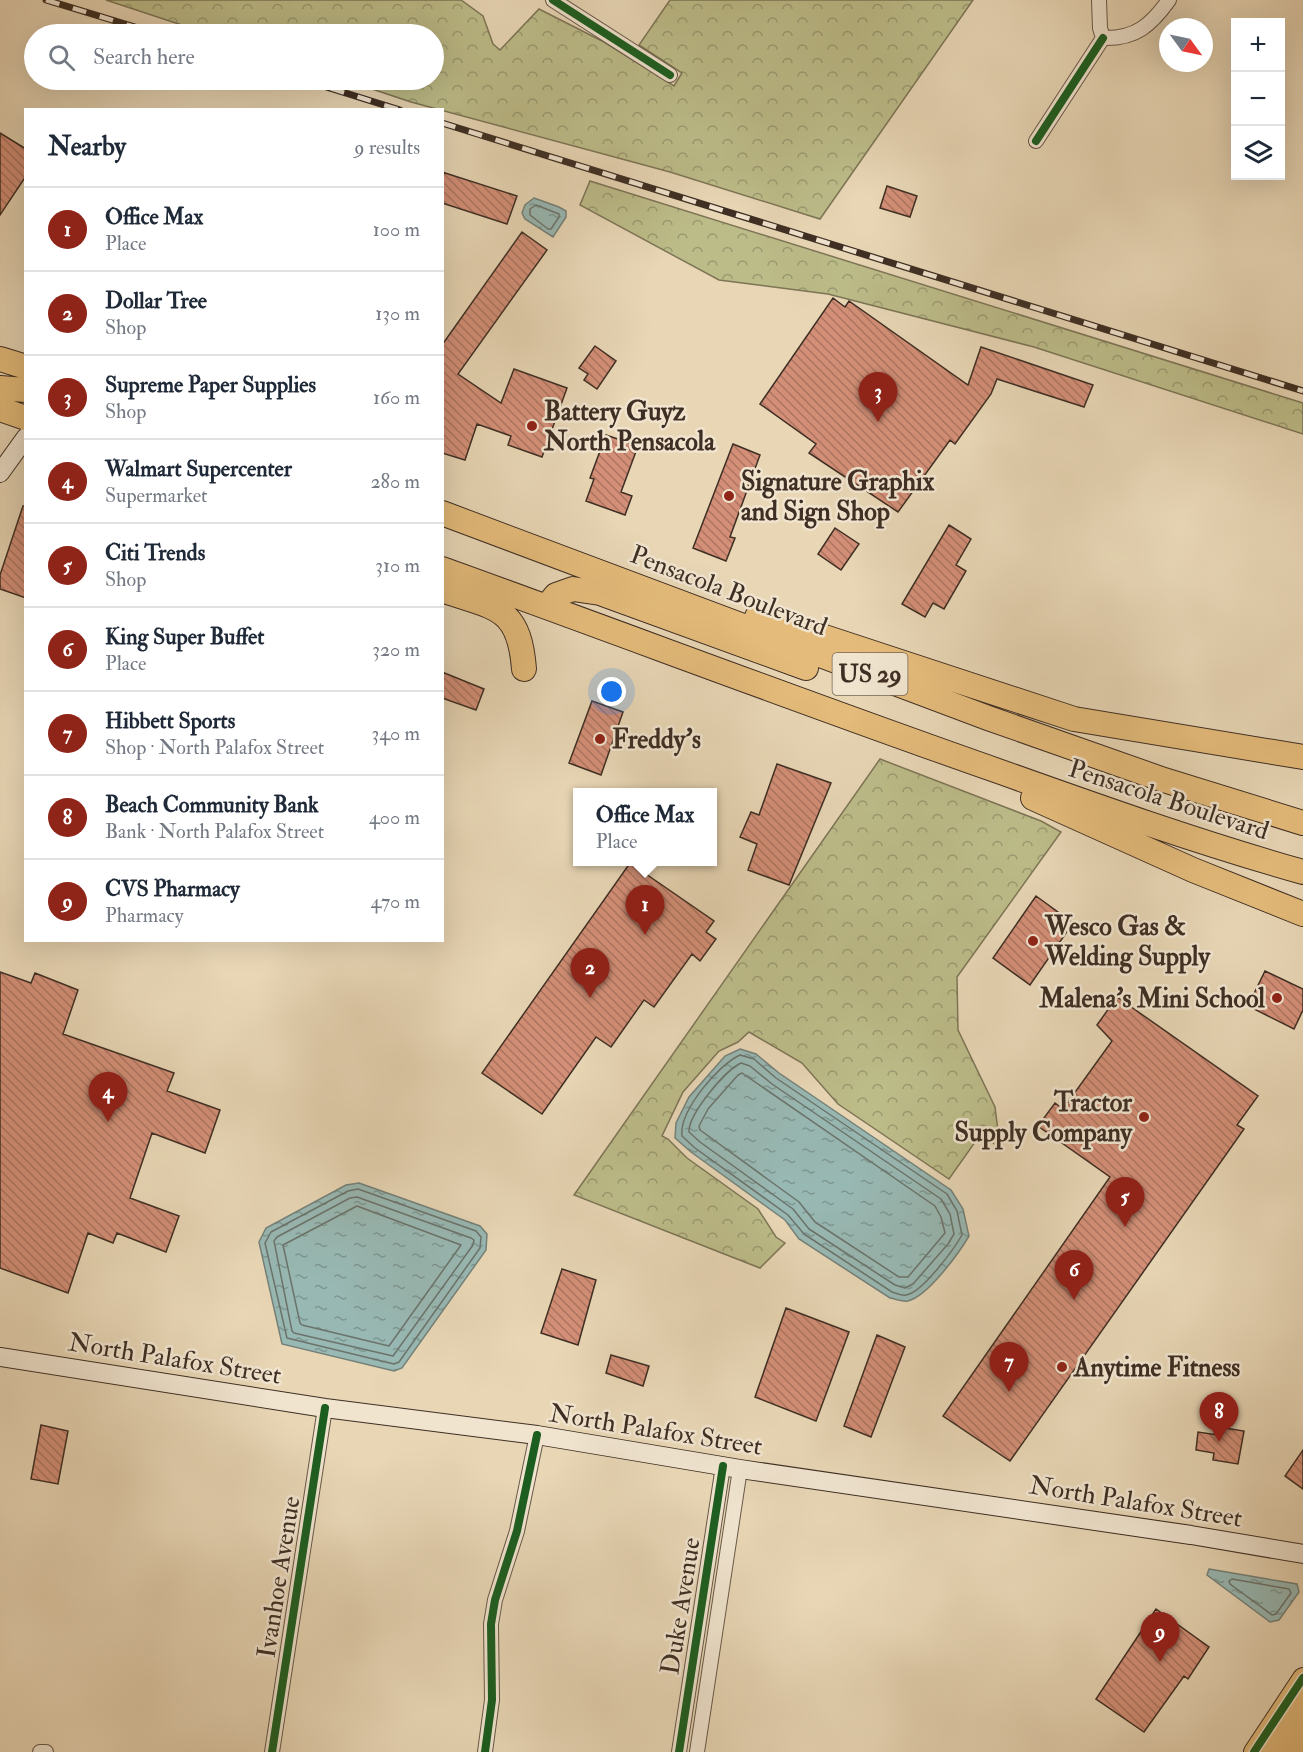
<!DOCTYPE html>
<meta charset="utf-8">
<style>
:root{--surface:#fff;--page:#f6f6f7;--text:#1f2937;--muted:#747a83;--line:#e0e1e3;--accent:#8f2418}
body{margin:0;font-family:"IM FELL Double Pica",serif;background:var(--page);color:var(--text)}
.controls{position:absolute;right:18px;top:18px;display:grid;overflow:hidden;border-radius:0px;box-shadow:0 6px 24px #0002}
.controls button{width:54px;height:54px;display:grid;place-items:center;padding:0;border:0;border-bottom:2px solid var(--line);background:var(--surface);color:var(--text);font:30px sans-serif}
.compass{position:absolute;left:1159px;top:18px;width:54px;height:54px;border-radius:50%;background:var(--surface);box-shadow:0 6px 24px #0002;rotate:123deg}
.you{position:absolute;left:612px;top:692px;width:21px;height:21px;margin:-15px;border:4px solid #fff;border-radius:50%;background:#1a73e8;box-shadow:0 0 0 9px #1a73e833}
.badge{display:grid;place-items:center;width:39px;height:39px;border-radius:50%;background:var(--accent);color:#fff;font-size:20px;font-weight:700}
.pin{position:absolute;translate:-50% -50px;filter:drop-shadow(0 2px 3px #0008)}
.pin::after{content:'';position:absolute;top:32px;width:21px;height:18px;background:inherit;clip-path:polygon(0 0,100% 0,50% 100%)}
.popup{position:absolute;left:573px;top:788px;width:144px;height:78px;box-sizing:border-box;display:grid;place-content:center;border-radius:0px;background:var(--surface);filter:drop-shadow(0 2px 4px #0005);font-size:20px;white-space:nowrap;color:var(--muted)}
.popup b{font-size:22px;color:var(--text)}
.popup::after{content:'';position:absolute;left:50%;top:100%;margin-left:-12px;border:12px solid transparent;border-top-color:var(--surface)}
.list{margin:0;padding:0;list-style:none}
h2{display:flex;justify-content:space-between;align-items:center;height:78px;margin:0;padding:0 24px;font-size:26px}
h2 small{font-size:20px;font-weight:400;color:var(--muted)}
.list li{display:grid;grid-template-columns:39px 1fr auto;gap:18px;align-items:center;box-sizing:border-box;height:84px;padding:0 24px;border-top:2px solid var(--line)}
.list b{display:block;font-size:22px;white-space:nowrap}
.list p{margin:0;font-size:20px;white-space:nowrap;color:var(--muted)}
.list em{font-size:20px;font-style:normal;color:var(--muted)}
.icon{flex:none;width:33px;height:33px;fill:none;stroke:currentColor;stroke-width:2;stroke-linecap:round;stroke-linejoin:round}
.map{position:relative;flex:none;width:1303px;height:1752px;overflow:hidden}
.search{position:absolute;background:var(--surface);box-shadow:0 6px 24px #0002;left:24px;top:24px;width:420px;height:66px;display:flex;align-items:center;gap:15px;box-sizing:border-box;padding:0 21px;border-radius:33px;color:var(--muted);font-size:22px}
.panel{position:absolute;background:var(--surface);box-shadow:0 6px 24px #0002;left:24px;top:108px;width:420px;height:834px;border-radius:0px}
.map>svg:first-child{display:block}
.forest{fill:url(#forest-crowns);stroke:#7d7556;stroke-width:1.5}
.water{fill:url(#water-ripples);stroke:#748179;stroke-width:1.5}
.lines{fill:none;stroke-linecap:round;stroke-linejoin:round}
.shore{stroke:#6b736b;stroke-width:1.5}
.building{fill:url(#building-back-hatch);stroke:#3e2e23;stroke-width:1.5}
.street-casing{stroke:#685848;stroke-width:16}
.secondary-casing{stroke:#3e2e23;stroke-width:20}
.primary-casing{stroke:#3e2e23;stroke-width:22}
.highway-casing{stroke:#3e2e23;stroke-width:26}
.street{stroke:#f0e4cf;stroke-width:14}
.secondary{stroke:#f0e4cf;stroke-width:18}
.primary{stroke:#e4bb7a;stroke-width:20}
.highway{stroke:#e4bb7a;stroke-width:24}
.rail-casing{stroke:#3e2e23;stroke-width:7}
.rail{stroke:#f0e4cf;stroke-width:4.5;stroke-dasharray:14;stroke-linecap:butt}
.cycleway-casing{stroke:#f0e4cf;stroke-width:11}
.cycleway{stroke:#1b5e20;stroke-width:8}
.poi-dot{fill:#8f2418;stroke:#f0e4cf;stroke-width:2}
.labels{text-anchor:middle;stroke-width:5;stroke-linejoin:round;paint-order:stroke}
.shield{fill:#f0e4cf;stroke:#736557;stroke-width:1.5}
.shield-label{font-size:24px;font-weight:bold;fill:#3e2e23}
.poi-label{font-size:26px;font-weight:bold;fill:#3e2e23;stroke:#f0e4cf;text-anchor:start}
.street-label{font-size:26px;fill:#3e2e23;stroke:#f0e4cf}
</style>
<div class="map">
<svg width="1303" height="1752" viewBox="0 0 1303 1752">
<defs>
<pattern id="forest-crowns" width="20" height="18" patternUnits="userSpaceOnUse" patternTransform="scale(1.5)"><rect width="20" height="18" fill="#bcbc89"/><path d="M2 6a3 3 0 1 1 6 0M12 15a3 3 0 1 1 6 0" fill="none" stroke="#9a9970"/></pattern>
<pattern id="water-ripples" width="26" height="14" patternUnits="userSpaceOnUse" patternTransform="scale(1.5)"><rect width="26" height="14" fill="#98b8b3"/><path d="M2 4q2-2 4 0t4 0M15 11q2-2 4 0t4 0" fill="none" stroke="#7d9691"/></pattern>
<pattern id="building-back-hatch" width="6" height="6" patternUnits="userSpaceOnUse" patternTransform="scale(1.5)"><rect width="6" height="6" fill="#d38f77"/><path d="M-1 5l2 2M0 0l6 6M5-1l2 2" fill="none" stroke="#ad7561"/></pattern>
</defs>
<rect width="100%" height="100%" fill="#e8d6b5"/>
<filter id="stains"><feTurbulence type="fractalNoise" baseFrequency=".00333" numOctaves="4"/><feColorMatrix values="0 0 0 0 .2 0 0 0 0 .09 0 0 0 0 .02 0 0 0 .5 -.17"/></filter>
<radialGradient id="worn" r=".72"><stop offset=".6" stop-color="#630" stop-opacity="0"/><stop offset="1" stop-color="#630" stop-opacity=".3"/></radialGradient>
<!-- forest -->
<path class="forest" d="M106 0H461L483 16 493 44 500 50 539 9 604 42 674 86 682 73 639 45 670 0H973L820 219 670 172 411 102 345 80H434V34H209Z
M590 181 1303 403V434L1034 347 828 294 719 280 580 205Z
M880 759 1041 821 1061 832 957 977 958 1030 995 1107 1000 1147 980 1135 949 1179 838 1104 802 1063 749 1032 738 1042 719 1051 683 1092 662 1136 668 1139 687 1158 758 1209 776 1237 785 1243 760 1268 574 1195Z"/>
<!-- water -->
<path class="water" d="M534 198 559 207 566 211V217L553 237 525 219 522 213 525 205Z
M740 1049 756 1054 779 1073 951 1190 963 1209 969 1236C959 1253 928 1296 908 1301 903 1302 896 1299 890 1298L799 1239 785 1220 691 1152 675 1138 676 1123 689 1097 725 1056Z
M359 1183 480 1226 487 1234 486 1250 402 1368 394 1371 282 1344 259 1242 266 1228 346 1185Z
M1209 1569 1297 1584 1299 1592 1279 1620 1270 1622 1207 1575Z"/>
<g class="lines">
<!-- shore -->
<path class="shore" d="M536 205 559 214V217L551 229H548L530 215V209Z
M740 1055 754 1059 776 1078 947 1194 957 1211 962 1235C954 1249 922 1293 906 1295 902 1296 896 1293 892 1292L804 1234 788 1215 695 1148 682 1136C679 1111 718 1065 740 1055Z
M741 1063 750 1066 772 1084 941 1199 950 1214 954 1234 948 1244 913 1284 905 1288 895 1285 809 1229 793 1209 700 1142 689 1132C688 1115 725 1070 741 1063Z
M742 1073 935 1206 941 1217 945 1233 908 1277H899L815 1222 799 1202 700 1130 699 1126 708 1109 738 1075Z
M358 1189 476 1231 481 1237 480 1248 399 1362 394 1364 287 1338 265 1243 271 1232 348 1191Z
M357 1197 471 1238 474 1240 473 1245 393 1356 294 1333 292 1331 274 1241 277 1237 350 1198Z
M357 1206 461 1245 389 1346 302 1325 300 1323 283 1245Z
M1232 1579 1289 1589 1291 1593 1276 1614 1272 1615 1230 1584 1229 1581Z"/>
</g>
<!-- building -->
<path class="building" d="M0 133 26 149V176L0 215Z
M442 172 517 196 507 224 442 203Z
M887 186 917 196 910 217 880 208Z
M522 232 547 250 458 374 501 403 514 369 567 388 542 457 508 445 511 436 477 424 465 460 442 453V345Z
M833 298 845 307 849 301 968 385 981 347 1093 385 1084 407 997 379 991 394 955 444 950 440 898 512 809 453 816 444 760 404Z
M595 346 616 361 597 389 584 380 588 374 579 368Z
M606 435 638 446 621 492 632 496 625 515 586 501 594 479 590 478Z
M733 444 760 455 730 537 735 538 726 561 693 548Z
M23 506H26V598L0 589V575Z
M949 525 971 539 956 565 966 571 944 609 933 603 925 617 902 604Z
M835 528 859 544 841 570 818 554Z
M442 672 484 689 476 710 442 698Z
M592 701 623 712 601 775 569 763Z
M777 764 831 783 789 885 748 870 757 844 740 837 751 812 759 815Z
M630 863 714 921 706 932 716 939 700 961 692 954 654 1007 644 1000 611 1047 596 1037 542 1114 482 1073Z
M1036 896 1073 923 1030 985 993 958Z
M1265 971 1303 989V1010L1294 1029 1248 1006Z
M0 972 31 983 35 973 78 990 63 1034 174 1073 167 1091 220 1110 205 1153 152 1133 130 1198 179 1216 166 1252 117 1233 113 1243 88 1233 68 1293 0 1268Z
M1117 997 1258 1096 1237 1125 1244 1129 1010 1461 943 1416 1110 1177 1038 1126 1055 1103 1063 1109 1112 1041 1097 1025Z
M562 1269 596 1280 578 1345 541 1333Z
M786 1308 849 1332 816 1421 755 1397Z
M877 1335 905 1347 871 1437 844 1426Z
M611 1355 649 1366 643 1386 606 1373Z
M41 1425 68 1431 58 1484 31 1479Z
M1219 1427 1244 1431 1238 1464 1213 1460 1214 1453 1196 1450 1198 1432 1218 1435Z
M1303 1450V1489L1285 1476Z
M1156 1609 1209 1647 1188 1679 1184 1676 1144 1732 1096 1699Z"/>
<g class="lines">
<defs>
<path id="street" d="M553 0 670 75
M1099 0 1100 28 1103 38
M1103 38C1136 39 1151 25 1169 0
M1036 141 1103 38
M40 1752H46
M272 1752 325 1408
M485 1752 492 1700 491 1624 495 1600 517 1531 537 1435
M679 1752 723 1466
M697 1752 740 1469"/>
<path id="secondary" d="M0 473 26 437
M0 1357 325 1408 537 1435 740 1469 1191 1535 1303 1554"/>
<path id="primary" d="M1254 1752 1303 1678
M1274 1752 1301 1712 1303 1703
M1291 1752 1303 1734"/>
<path id="highway" d="M0 359 26 367
M0 388 26 390
M0 409 26 418
M442 513 988 718 1164 780 1303 823
M442 569C628 636 812 706 998 771 1099 807 1200 843 1303 872
M442 590C495 609 519 605 524 669
M547 606 556 595 573 589 600 593 806 668
M757 617 794 627 1074 719 1303 757
M1033 798 1193 870 1303 914"/>
</defs>
<!-- street casing -->
<use href="#street" class="street-casing"/>
<!-- secondary casing -->
<use href="#secondary" class="secondary-casing"/>
<!-- primary casing -->
<use href="#primary" class="primary-casing"/>
<!-- highway casing -->
<use href="#highway" class="highway-casing"/>
<!-- street -->
<use href="#street" class="street"/>
<!-- secondary -->
<use href="#secondary" class="secondary"/>
<!-- primary -->
<use href="#primary" class="primary"/>
<!-- highway -->
<use href="#highway" class="highway"/>
<defs>
<path id="rail" d="M46 0 158 34
M304 80 400 110
M442 123 1303 391"/>
</defs>
<!-- rail casing -->
<use href="#rail" class="rail-casing"/>
<!-- rail -->
<use href="#rail" class="rail"/>
<defs>
<path id="cycleway" d="M553 0 670 75
M1036 141 1103 38
M272 1752 325 1408
M485 1752 492 1700 491 1624 495 1600 517 1531 537 1435
M679 1752 723 1466
M1254 1752 1303 1678"/>
</defs>
<!-- cycleway casing -->
<use href="#cycleway" class="cycleway-casing"/>
<!-- cycleway -->
<use href="#cycleway" class="cycleway"/>
</g>
<!-- markers -->
<g class="poi-dot">
<circle cx="532" cy="426" r="6"/>
<circle cx="729" cy="496" r="6"/>
<circle cx="600" cy="739" r="6"/>
<circle cx="1033" cy="941" r="6"/>
<circle cx="1277" cy="998" r="6"/>
<circle cx="1144" cy="1117" r="6"/>
<circle cx="1062" cy="1367" r="6"/>
</g>
<g class="labels">
<!-- shield labels -->
<rect class="shield" x="832.5" y="653" width="75" height="42" rx="4.5"/>
<g class="shield-label">
<text x="870" y="682">US 29</text>
</g>
<!-- poi labels -->
<g class="poi-label">
<text x="544" y="420">Battery Guyz<tspan x="544" dy="30">North Pensacola</tspan></text>
<text x="741" y="490">Signature Graphix<tspan x="741" dy="30">and Sign Shop</tspan></text>
<text x="612" y="748">Freddy's</text>
<text x="1045" y="935">Wesco Gas &amp;<tspan x="1045" dy="30">Welding Supply</tspan></text>
<text x="1265" y="1007" text-anchor="end">Malena's Mini School</text>
<text x="1132" y="1111" text-anchor="end">Tractor<tspan x="1132" dy="30">Supply Company</tspan></text>
<text x="1074" y="1376">Anytime Fitness</text>
</g>
<!-- street labels -->
<g class="street-label">
<text transform="translate(729 590) rotate(21)" y="9">Pensacola Boulevard</text>
<text transform="translate(1169 799) rotate(18)" y="9">Pensacola Boulevard</text>
<text transform="translate(175 1358) rotate(9)" y="9">North Palafox Street</text>
<text transform="translate(656 1429) rotate(9)" y="9">North Palafox Street</text>
<text transform="translate(1136 1501) rotate(9)" y="9">North Palafox Street</text>
<text transform="translate(278 1577) rotate(-81)" y="9">Ivanhoe Avenue</text>
<text transform="translate(680 1606) rotate(-81)" y="9">Duke Avenue</text>
</g>
</g>
<rect width="100%" height="100%" filter="url(#stains)"/>
<rect width="100%" height="100%" fill="url(#worn)"/>
</svg>
<div class="controls">
<button>+</button>
<button>−</button>
<button><svg class="icon" aria-label="layers" viewBox="0 0 24 24"><path d="M12 4l9 5-9 5-9-5zM3 14l9 5 9-5"/></svg></button>
</div>
<svg class="compass" viewBox="-18 -18 36 36"><path d="M0-13l5 13h-10z" fill="#e53935"/><path d="M0 13l5-13h-10z" fill="#747a83"/></svg>
<div class="you"></div>
<div class="pin badge" style="left:645px;top:935px">1</div>
<div class="popup"><b>Office Max</b>Place</div>
<div class="pin badge" style="left:590px;top:998px">2</div>
<div class="pin badge" style="left:878px;top:422px">3</div>
<div class="pin badge" style="left:108px;top:1122px">4</div>
<div class="pin badge" style="left:1125px;top:1227px">5</div>
<div class="pin badge" style="left:1074px;top:1300px">6</div>
<div class="pin badge" style="left:1009px;top:1392px">7</div>
<div class="pin badge" style="left:1219px;top:1442px">8</div>
<div class="pin badge" style="left:1160px;top:1662px">9</div>
<div class="search"><svg class="icon" aria-label="search" viewBox="0 0 24 24"><circle cx="10" cy="10" r="6"/><path d="M15 15l6 6"/></svg>Search here</div>
<section class="panel">
<h2>Nearby<small>9 results</small></h2>
<ul class="list">
<li><span class="badge">1</span><div><b>Office Max</b><p>Place</p></div><em>100 m</em></li>
<li><span class="badge">2</span><div><b>Dollar Tree</b><p>Shop</p></div><em>130 m</em></li>
<li><span class="badge">3</span><div><b>Supreme Paper Supplies</b><p>Shop</p></div><em>160 m</em></li>
<li><span class="badge">4</span><div><b>Walmart Supercenter</b><p>Supermarket</p></div><em>280 m</em></li>
<li><span class="badge">5</span><div><b>Citi Trends</b><p>Shop</p></div><em>310 m</em></li>
<li><span class="badge">6</span><div><b>King Super Buffet</b><p>Place</p></div><em>320 m</em></li>
<li><span class="badge">7</span><div><b>Hibbett Sports</b><p>Shop · North Palafox Street</p></div><em>340 m</em></li>
<li><span class="badge">8</span><div><b>Beach Community Bank</b><p>Bank · North Palafox Street</p></div><em>400 m</em></li>
<li><span class="badge">9</span><div><b>CVS Pharmacy</b><p>Pharmacy</p></div><em>470 m</em></li>
</ul>
</section>
</div>
